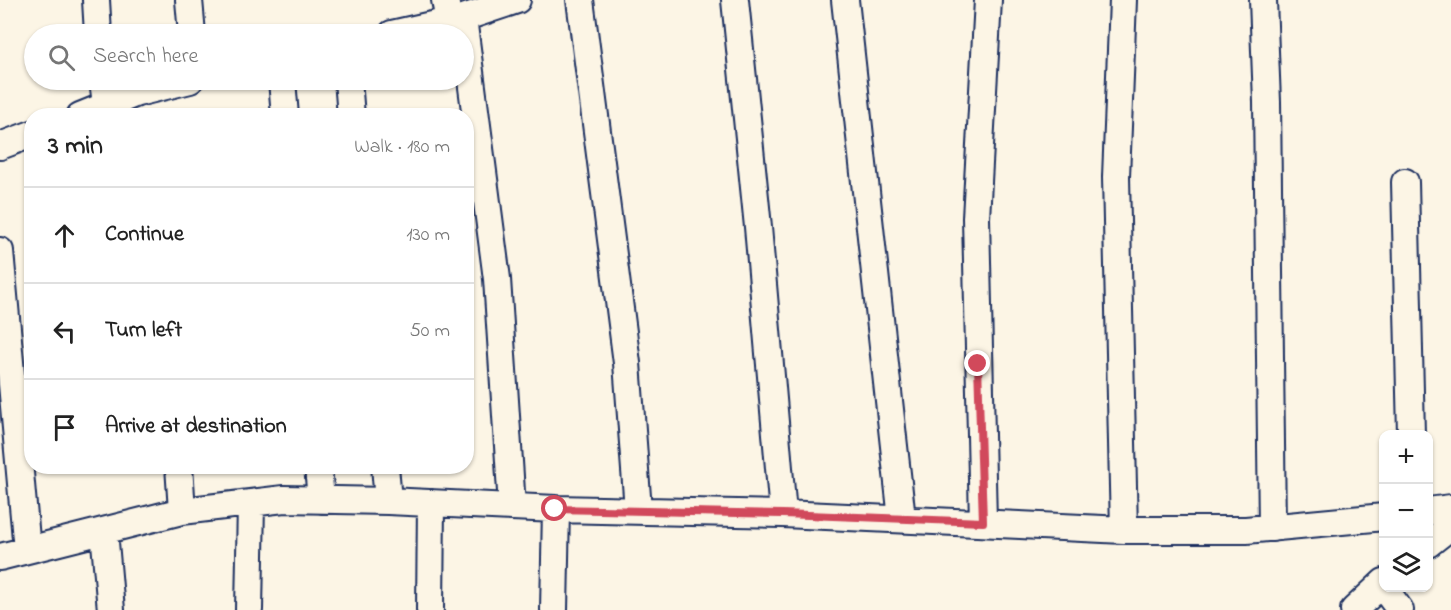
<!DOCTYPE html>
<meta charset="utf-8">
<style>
:root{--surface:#fff;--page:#f6f6f6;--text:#222;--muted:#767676;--line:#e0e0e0}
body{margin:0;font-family:"Indie Flower",sans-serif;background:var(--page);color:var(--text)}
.controls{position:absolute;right:18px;bottom:18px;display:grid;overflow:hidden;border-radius:12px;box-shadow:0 2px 4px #0004}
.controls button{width:54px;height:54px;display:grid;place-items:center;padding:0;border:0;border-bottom:2px solid var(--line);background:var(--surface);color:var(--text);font:30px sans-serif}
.stop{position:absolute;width:18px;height:18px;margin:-14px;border:4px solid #d1495b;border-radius:50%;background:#fff}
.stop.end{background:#d1495b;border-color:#fff;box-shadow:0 2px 6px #0008}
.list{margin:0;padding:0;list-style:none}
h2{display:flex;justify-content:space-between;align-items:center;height:78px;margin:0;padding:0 24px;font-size:26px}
h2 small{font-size:20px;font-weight:400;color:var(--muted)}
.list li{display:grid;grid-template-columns:39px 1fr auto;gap:18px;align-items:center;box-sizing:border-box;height:96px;padding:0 24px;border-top:2px solid var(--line)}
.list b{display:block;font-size:22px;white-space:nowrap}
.list em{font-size:20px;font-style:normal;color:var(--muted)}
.icon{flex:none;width:33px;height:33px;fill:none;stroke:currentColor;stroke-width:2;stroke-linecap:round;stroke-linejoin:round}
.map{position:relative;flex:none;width:1451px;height:610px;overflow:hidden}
.search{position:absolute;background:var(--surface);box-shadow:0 2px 4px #0004;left:24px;top:24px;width:450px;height:66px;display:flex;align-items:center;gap:15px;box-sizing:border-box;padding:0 21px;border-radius:33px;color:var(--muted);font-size:22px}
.panel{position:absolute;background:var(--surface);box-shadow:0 2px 4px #0004;left:24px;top:108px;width:450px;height:366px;border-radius:24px}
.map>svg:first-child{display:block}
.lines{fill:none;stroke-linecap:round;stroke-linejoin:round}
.minor-casing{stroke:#1b2f5e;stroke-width:30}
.minor{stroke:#fcf5e5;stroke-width:26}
.route{stroke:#d1495b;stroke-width:8}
</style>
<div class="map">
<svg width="1451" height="610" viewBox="0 0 1451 610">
<rect width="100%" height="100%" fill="#fcf5e5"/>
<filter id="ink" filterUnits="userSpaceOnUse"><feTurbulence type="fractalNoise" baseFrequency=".0167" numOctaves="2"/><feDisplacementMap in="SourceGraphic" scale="12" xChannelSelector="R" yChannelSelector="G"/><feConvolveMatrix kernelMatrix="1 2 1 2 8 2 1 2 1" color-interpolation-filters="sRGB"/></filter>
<g filter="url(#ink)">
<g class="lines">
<defs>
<path id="minor" d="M96 0 98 34
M189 0 192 34
M445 0 449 21
M580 0 627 363 638 510
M735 0 758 227 783 514
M845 0 902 519
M1123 0 1116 177 1124 530
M1263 0 1267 102 1272 528
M463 18 497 279 512 507
M392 34 463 18 517 0
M103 80 106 105
M282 80 285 116
M348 80 351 116
M80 116 137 93 190 80
M0 146 32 134
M1405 182 1411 434
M0 251 27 550
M179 466 182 511
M318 466 321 500
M385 466 388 501
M1428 511 1451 508
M983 522 976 218 988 0
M104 531 111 610
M1428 544 1451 526
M0 557 182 511 284 499 388 501 556 509 783 514 1124 530H1246L1384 517
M1384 588 1400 610
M249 610 251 503
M430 610 431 503
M554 610 556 509
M1354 610 1384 582"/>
</defs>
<!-- minor casing -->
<use href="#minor" class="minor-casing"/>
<!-- minor -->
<use href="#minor" class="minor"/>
</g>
</g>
<g class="lines" filter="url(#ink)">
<!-- route -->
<path class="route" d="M555 509 783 514 983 522 978 364"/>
</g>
</svg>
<div class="controls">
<button>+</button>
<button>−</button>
<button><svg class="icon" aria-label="layers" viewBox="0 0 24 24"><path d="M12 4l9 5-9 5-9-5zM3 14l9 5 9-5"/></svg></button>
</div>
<div class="stop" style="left:555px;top:509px"></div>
<div class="stop end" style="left:978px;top:364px"></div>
<div class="search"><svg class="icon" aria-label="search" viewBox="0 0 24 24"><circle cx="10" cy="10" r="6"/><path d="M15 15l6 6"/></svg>Search here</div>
<section class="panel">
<h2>3 min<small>Walk · 180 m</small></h2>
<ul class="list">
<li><svg class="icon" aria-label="ahead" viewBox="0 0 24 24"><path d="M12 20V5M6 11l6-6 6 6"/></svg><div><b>Continue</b></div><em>130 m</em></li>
<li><svg class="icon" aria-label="left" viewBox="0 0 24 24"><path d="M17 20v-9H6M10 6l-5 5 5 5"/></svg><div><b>Turn left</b></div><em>50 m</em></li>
<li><svg class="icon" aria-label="arrive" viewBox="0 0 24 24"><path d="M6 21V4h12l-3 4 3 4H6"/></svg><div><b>Arrive at destination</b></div></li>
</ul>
</section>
</div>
